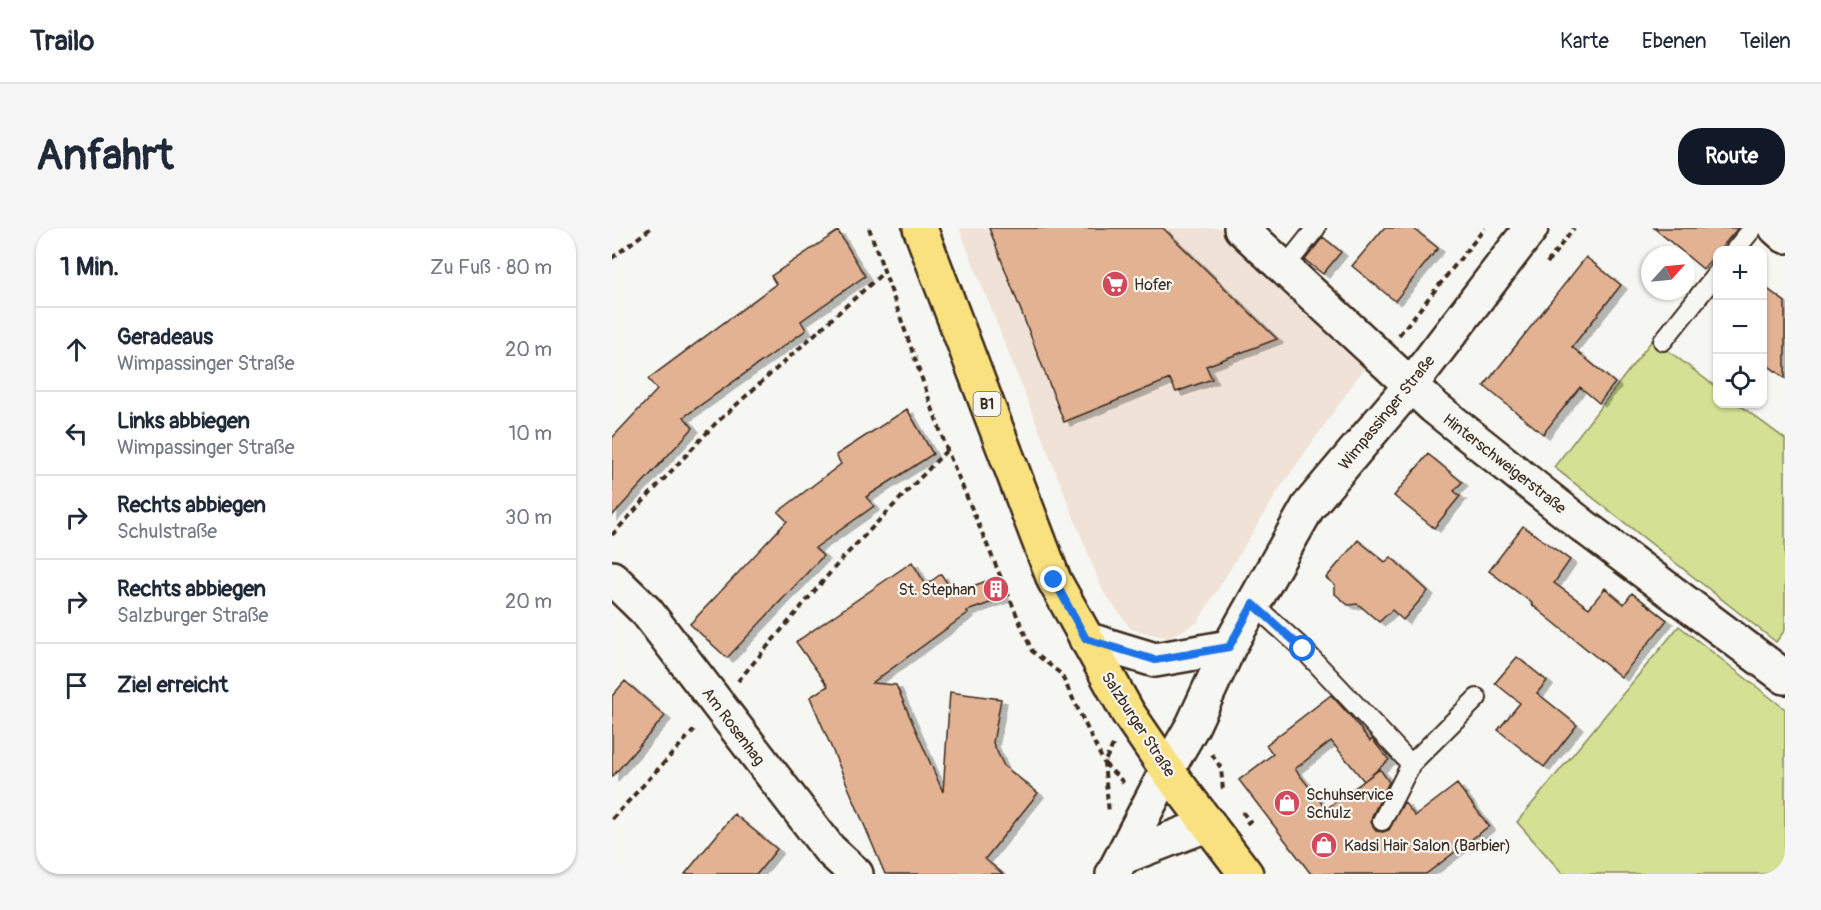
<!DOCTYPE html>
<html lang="de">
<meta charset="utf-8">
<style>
:root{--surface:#fff;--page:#f6f6f7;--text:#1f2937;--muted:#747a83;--line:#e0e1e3;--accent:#111827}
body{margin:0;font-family:Pangolin,sans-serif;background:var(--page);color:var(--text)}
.controls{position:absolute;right:18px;top:18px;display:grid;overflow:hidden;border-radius:12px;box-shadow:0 2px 4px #0004}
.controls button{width:54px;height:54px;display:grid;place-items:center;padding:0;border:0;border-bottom:2px solid var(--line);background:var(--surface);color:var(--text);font:30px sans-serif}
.compass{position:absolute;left:1029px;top:18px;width:54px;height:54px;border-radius:50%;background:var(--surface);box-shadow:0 2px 4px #0004;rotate:63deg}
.stop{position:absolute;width:18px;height:18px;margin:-14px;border:4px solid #1a73e8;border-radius:50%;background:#fff}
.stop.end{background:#1a73e8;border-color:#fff;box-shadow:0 2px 6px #0008}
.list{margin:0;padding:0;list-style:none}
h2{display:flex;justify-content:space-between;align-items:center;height:78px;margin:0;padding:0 24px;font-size:26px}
h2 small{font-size:20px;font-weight:400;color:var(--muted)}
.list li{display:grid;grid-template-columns:39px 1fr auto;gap:18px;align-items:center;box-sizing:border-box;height:84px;padding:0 24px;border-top:2px solid var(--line)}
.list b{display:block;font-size:22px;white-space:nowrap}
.list p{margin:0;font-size:20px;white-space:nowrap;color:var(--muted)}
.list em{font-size:20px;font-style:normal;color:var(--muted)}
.icon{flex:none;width:33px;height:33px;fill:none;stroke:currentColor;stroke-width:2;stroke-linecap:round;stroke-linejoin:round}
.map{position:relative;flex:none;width:1173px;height:646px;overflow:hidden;border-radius:24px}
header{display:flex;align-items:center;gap:36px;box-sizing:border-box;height:84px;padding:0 30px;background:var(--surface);border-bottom:2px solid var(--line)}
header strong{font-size:28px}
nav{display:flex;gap:33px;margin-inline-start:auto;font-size:21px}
.intro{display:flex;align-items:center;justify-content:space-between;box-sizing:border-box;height:144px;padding:0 36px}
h1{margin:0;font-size:42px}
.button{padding:15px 27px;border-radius:24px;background:var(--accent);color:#fff;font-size:21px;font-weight:700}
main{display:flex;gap:36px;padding:0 36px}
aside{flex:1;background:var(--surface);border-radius:24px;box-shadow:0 2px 4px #0004}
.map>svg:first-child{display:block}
.built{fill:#f0e2d6}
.green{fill:#d4e093;stroke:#888558;stroke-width:1.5}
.building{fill:#e2b293;stroke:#3b2a1e;stroke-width:1.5;filter:url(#shadow)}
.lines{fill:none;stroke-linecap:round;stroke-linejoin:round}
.service-casing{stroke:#3b2a1e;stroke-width:22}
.minor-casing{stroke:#3b2a1e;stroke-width:38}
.tertiary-casing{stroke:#3b2a1e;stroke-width:38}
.primary-casing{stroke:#3b2a1e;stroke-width:38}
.path{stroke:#3b2a1e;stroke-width:4;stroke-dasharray:6 4.5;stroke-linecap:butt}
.service{stroke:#f6f6f2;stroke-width:18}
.minor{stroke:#f6f6f2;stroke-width:33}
.tertiary{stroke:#f6f6f2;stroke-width:33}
.primary{stroke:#fae180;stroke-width:33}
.route{stroke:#1a73e8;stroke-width:8}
.labels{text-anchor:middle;stroke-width:4.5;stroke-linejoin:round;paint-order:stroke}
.shield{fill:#f6f6f2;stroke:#73675e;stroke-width:1.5}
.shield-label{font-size:15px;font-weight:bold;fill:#3b2a1e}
.poi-label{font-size:16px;fill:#3b2a1e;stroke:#f6f6f2;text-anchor:start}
.street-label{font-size:16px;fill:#3b2a1e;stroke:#f6f6f2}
</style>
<header>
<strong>Trailo</strong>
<nav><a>Karte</a><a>Ebenen</a><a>Teilen</a></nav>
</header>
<div class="intro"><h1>Anfahrt</h1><a class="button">Route</a></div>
<main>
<aside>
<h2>1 Min.<small>Zu Fuß · 80 m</small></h2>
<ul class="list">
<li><svg class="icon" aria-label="ahead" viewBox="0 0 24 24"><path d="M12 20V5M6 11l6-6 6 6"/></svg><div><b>Geradeaus</b><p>Wimpassinger Straße</p></div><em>20 m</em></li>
<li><svg class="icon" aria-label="left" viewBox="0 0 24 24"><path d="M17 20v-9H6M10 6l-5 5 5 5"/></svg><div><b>Links abbiegen</b><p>Wimpassinger Straße</p></div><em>10 m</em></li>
<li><svg class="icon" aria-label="right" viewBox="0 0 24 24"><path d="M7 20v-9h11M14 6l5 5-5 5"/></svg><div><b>Rechts abbiegen</b><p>Schulstraße</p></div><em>30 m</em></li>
<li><svg class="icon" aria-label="right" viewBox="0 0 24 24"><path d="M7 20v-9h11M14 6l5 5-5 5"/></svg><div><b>Rechts abbiegen</b><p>Salzburger Straße</p></div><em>20 m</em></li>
<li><svg class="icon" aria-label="arrive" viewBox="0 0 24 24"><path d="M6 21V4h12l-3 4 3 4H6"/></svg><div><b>Ziel erreicht</b></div></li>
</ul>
</aside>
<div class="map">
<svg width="1173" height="646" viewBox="0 0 1173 646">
<defs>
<filter id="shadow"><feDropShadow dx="6" dy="4" stdDeviation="0" flood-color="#0004"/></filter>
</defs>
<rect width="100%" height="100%" fill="#f6f6f2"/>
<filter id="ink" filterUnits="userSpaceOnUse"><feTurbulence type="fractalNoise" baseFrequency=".0167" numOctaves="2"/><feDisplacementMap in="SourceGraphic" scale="12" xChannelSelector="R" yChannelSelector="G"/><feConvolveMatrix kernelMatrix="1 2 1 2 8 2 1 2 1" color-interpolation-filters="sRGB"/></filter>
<g filter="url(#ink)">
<!-- built -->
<path class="built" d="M347 0H612L753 139 668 260 585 395 556 410 519 401 491 363Z"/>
<!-- green -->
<path class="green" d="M1041 111 1105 160 1106 176H1126L1173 211V402L1164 414 942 239Z
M1067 398 1173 481V646H951L905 594Z"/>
<!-- building -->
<path class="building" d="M377 0H551L665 111 594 138 600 151 564 164 558 151 452 194Z
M772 0H801L826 20 783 73 740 38Z
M1042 0H1126L1091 41Z
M226 3 253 48 189 93 194 102 72 189 81 200 0 288V210L45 162 36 151 164 56 159 48Z
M711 9 729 24 711 46 693 32Z
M974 29 1009 57 960 119 1003 155 987 175 968 159 931 206 872 158Z
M1150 57 1173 74V150L1150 133Z
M295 181 321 226 254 269 262 278 203 320 211 328 115 430 78 396 175 293 166 284 229 236 224 227Z
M816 226 850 254 842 263 848 268 822 300 782 268Z
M911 298 958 332 942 355 977 380 993 360 1012 376 1020 365 1055 392 1009 449 919 376 920 375 877 343Z
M746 312 773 334 779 329 816 363 791 392 780 382 767 394 746 376 736 377 723 366V357L714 350Z
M300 334 314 357 329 346 342 365 385 349 392 370 355 383 356 385 260 455 284 457 331 564 338 464 389 471 381 515 392 538 426 565 373 631 391 646H273L198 469 216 458 184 414Z
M905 429 935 453 925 465 965 497 932 539 886 502 908 475 883 455Z
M13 453 53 488 0 549V468Z
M719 467 740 490 758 513 760 511 777 532 752 553 719 513 683 541 714 581 768 541 777 554 760 588 759 594 764 603 771 604 777 602 792 574 803 588 845 556 877 598 814 646H699L627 552 661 526 654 517Z
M122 586 165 621 145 646H73Z"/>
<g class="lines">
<defs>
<path id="service" d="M1123 22 1141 0
M672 40 704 0
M1051 113 1106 44
M641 376 691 421 799 536
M770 593 799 536 865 470"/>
<path id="minor" d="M629 0 822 179 970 297 1173 449
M1164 0 1173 8
M0 350 35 384 217 621 244 646
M511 629 597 596"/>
<path id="tertiary" d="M474 411 543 432 617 419
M501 646 555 542 581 497 617 419 696 279 798 158 919 0"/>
<path id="primary" d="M308 0 442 352 516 485 555 542 634 646"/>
</defs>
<!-- service casing -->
<use href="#service" class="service-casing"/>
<!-- minor casing -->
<use href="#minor" class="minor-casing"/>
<!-- tertiary casing -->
<use href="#tertiary" class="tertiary-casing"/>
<!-- primary casing -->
<use href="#primary" class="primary-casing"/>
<!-- path -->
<path class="path" d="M257 0 335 222 420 423 449 446 492 535 497 585
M0 30 39 0
M935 35 962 0
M787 107 873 0
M0 307 103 196 273 43
M126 453 229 332 335 222
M501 517 492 535 513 556
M600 526 609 540 611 563
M630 584 638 593 634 596
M0 591 85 499"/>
<!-- service -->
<use href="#service" class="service"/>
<!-- minor -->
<use href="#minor" class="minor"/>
<!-- tertiary -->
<use href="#tertiary" class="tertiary"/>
<!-- primary -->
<use href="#primary" class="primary"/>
</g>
</g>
<g class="lines" filter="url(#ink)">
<!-- route -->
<path class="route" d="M442 352 474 411 543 432 617 419 641 376 691 421"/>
</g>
<!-- icons -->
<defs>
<symbol id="supermarket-disc" viewBox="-11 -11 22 22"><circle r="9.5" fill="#d1495b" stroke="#f6f6f2"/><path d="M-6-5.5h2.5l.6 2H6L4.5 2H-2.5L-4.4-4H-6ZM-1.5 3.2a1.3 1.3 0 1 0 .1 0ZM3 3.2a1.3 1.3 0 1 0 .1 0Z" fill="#fff"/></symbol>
<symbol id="building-disc" viewBox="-11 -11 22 22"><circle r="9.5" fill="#d1495b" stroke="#f6f6f2"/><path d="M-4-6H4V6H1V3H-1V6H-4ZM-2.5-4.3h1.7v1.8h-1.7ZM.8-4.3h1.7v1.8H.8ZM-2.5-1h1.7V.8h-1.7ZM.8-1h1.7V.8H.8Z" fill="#fff"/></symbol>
<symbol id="shop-disc" viewBox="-11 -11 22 22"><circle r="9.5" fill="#d1495b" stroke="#f6f6f2"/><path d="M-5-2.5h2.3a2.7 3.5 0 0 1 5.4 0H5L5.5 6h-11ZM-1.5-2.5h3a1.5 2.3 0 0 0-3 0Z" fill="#fff"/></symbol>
</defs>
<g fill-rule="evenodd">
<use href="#supermarket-disc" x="488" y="41" width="30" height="30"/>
<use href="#building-disc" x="369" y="346" width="30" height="30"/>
<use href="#shop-disc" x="660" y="560" width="30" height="30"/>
<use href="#shop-disc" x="697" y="602" width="30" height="30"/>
</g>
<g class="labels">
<!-- shield labels -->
<rect class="shield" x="361.5" y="164" width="27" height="24" rx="4.5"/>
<g class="shield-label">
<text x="375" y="181">B1</text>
</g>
<!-- poi labels -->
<g class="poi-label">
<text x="522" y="62">Hofer</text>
<text x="364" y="367" text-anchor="end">St. Stephan</text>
<text x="694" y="572">Schuhservice<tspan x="694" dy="18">Schulz</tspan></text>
<text x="732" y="623">Kadsi Hair Salon (Barbier)</text>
</g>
<!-- street labels -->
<g class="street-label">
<text transform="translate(774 184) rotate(-51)" y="6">Wimpassinger Straße</text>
<text transform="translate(893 235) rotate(38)" y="6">Hinterschweigerstraße</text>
<text transform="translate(527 496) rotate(57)" y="6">Salzburger Straße</text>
<text transform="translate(122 498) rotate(53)" y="6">Am Rosenhag</text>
</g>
</g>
</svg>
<div class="controls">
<button>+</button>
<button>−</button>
<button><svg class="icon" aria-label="locate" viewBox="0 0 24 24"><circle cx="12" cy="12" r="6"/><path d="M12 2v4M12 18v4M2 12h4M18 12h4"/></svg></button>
</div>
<svg class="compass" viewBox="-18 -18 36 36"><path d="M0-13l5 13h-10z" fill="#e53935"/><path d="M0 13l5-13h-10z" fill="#747a83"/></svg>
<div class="stop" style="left:691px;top:421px"></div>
<div class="stop end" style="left:442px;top:352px"></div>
</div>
</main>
